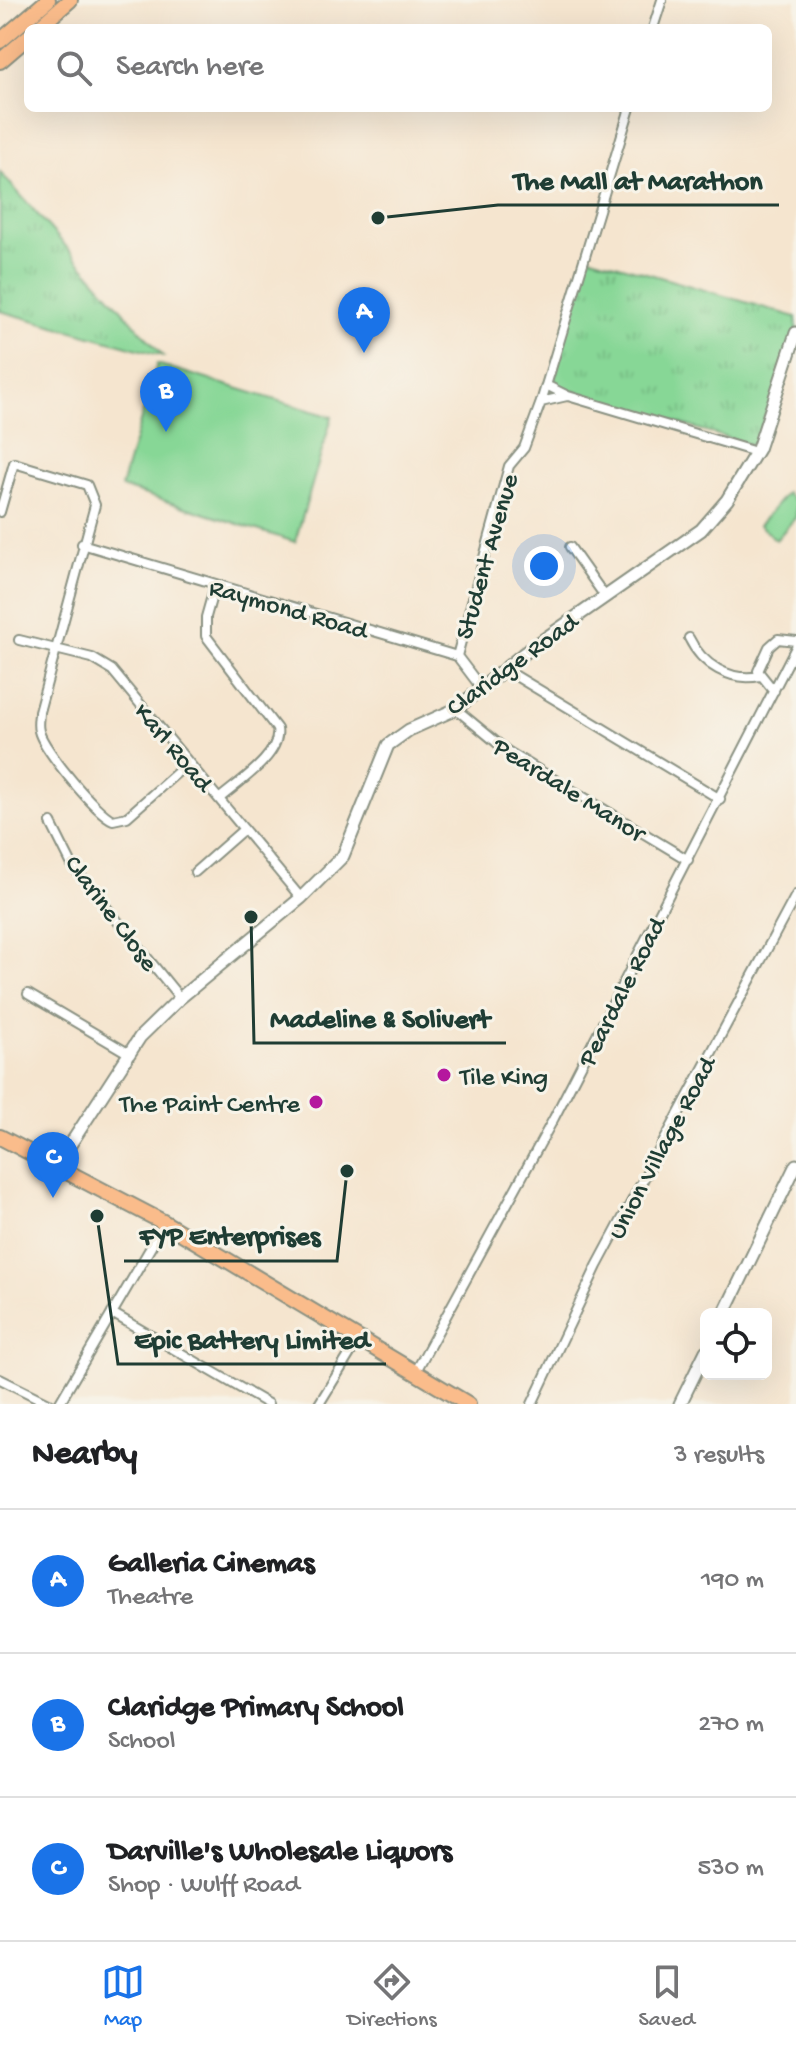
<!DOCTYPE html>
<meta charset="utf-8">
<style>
:root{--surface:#fff;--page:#f6f6f6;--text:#202124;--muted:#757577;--line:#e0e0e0;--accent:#1a73e8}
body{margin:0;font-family:"Gochi Hand",sans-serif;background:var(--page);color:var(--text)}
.controls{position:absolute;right:24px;bottom:24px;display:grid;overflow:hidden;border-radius:12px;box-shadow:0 8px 32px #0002}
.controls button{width:72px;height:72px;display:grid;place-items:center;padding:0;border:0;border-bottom:2px solid var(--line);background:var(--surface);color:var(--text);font:40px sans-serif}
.you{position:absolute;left:544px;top:566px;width:28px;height:28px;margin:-20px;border:6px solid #fff;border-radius:50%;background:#1a73e8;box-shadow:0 0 0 12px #1a73e833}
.badge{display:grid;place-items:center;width:52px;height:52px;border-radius:50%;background:var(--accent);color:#fff;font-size:26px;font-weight:700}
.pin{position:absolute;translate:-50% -66px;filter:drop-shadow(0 2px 4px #0008)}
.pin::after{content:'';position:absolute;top:42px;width:28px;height:24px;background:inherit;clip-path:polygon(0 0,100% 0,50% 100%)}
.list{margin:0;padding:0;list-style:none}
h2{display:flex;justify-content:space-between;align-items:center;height:104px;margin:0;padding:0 32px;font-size:34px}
h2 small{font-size:26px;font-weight:400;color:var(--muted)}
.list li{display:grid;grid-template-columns:52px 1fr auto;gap:24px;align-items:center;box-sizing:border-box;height:144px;padding:0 32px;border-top:2px solid var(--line)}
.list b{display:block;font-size:30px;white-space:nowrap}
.list p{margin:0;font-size:26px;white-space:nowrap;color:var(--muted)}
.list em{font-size:26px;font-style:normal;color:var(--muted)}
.icon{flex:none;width:44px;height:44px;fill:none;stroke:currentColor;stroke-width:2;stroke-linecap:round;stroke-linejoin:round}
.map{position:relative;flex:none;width:796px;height:1404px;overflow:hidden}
.search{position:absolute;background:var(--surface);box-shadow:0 8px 32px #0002;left:24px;right:24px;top:24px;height:88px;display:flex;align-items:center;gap:20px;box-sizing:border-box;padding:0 28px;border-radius:12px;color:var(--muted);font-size:30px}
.sheet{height:536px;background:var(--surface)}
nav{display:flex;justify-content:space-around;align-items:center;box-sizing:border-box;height:112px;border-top:2px solid var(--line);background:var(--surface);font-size:22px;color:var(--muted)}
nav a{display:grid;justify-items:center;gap:4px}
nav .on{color:var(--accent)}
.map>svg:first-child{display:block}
.grass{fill:url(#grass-tufts);stroke:#538a65;stroke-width:2}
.green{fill:#87d796;stroke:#538a65;stroke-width:2}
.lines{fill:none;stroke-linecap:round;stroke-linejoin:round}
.minor-casing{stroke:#8a9182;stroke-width:12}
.tertiary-casing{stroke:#8a9182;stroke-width:15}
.primary-casing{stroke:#8a9182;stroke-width:18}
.minor{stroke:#fff;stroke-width:8}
.tertiary{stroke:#fff;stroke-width:11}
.primary{stroke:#fabc8b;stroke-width:14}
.poi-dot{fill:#b5179e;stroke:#f7f3e8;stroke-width:3}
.labels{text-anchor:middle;stroke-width:6;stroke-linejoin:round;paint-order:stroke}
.street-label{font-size:26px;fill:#1f3d34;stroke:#f7f3e8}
.poi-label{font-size:26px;fill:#1f3d34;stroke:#f7f3e8;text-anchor:start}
.leader{fill:none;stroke:#1f3d34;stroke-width:3}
.callout-dot{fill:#1f3d34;stroke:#f7f3e8;stroke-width:3}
.callout-label{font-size:28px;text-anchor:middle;font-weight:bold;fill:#1f3d34;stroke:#f7f3e8;stroke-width:6;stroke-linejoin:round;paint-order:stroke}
</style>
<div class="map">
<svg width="796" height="1404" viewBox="0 0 796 1404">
<defs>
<pattern id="grass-tufts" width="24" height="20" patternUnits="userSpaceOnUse" patternTransform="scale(2)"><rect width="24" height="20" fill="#87d796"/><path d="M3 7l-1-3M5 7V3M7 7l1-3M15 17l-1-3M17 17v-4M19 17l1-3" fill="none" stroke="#74b982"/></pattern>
</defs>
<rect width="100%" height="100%" fill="#f7f3e8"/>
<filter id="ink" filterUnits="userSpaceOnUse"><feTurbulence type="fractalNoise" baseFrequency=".0125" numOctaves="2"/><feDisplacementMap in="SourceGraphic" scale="16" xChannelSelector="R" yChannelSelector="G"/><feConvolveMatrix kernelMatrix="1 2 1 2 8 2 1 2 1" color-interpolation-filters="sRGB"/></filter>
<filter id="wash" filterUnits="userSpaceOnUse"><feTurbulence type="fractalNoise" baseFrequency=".006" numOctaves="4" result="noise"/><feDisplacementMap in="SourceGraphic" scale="32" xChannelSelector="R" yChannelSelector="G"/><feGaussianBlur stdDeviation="1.8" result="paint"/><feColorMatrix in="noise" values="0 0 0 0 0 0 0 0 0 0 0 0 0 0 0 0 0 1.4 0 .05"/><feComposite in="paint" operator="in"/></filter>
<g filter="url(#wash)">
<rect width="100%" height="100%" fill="#f5e5cf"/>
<!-- grass -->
<path class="grass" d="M0 172 163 356 0 311Z
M585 255 796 317V333L754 446 553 385Z"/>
<!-- green -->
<path class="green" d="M157 364 332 417 295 542 121 487Z
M786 493 796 502V517L776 540 759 525Z"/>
</g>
<g filter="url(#ink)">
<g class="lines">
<defs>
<path id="minor" d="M653 28 662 0
M546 385 568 396 756 452
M541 402 567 396
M0 512 14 463 87 485 95 505 39 712C39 718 37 725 39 731 43 749 96 813 113 820L127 817 188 763
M82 544 457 656 482 689
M570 547 604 595
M215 585 206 617V636L277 729C282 755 237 783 219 799
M689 638C702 665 730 682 760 676
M19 640 92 658 112 670 301 898
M457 656 509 466 524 448 541 402 630 108
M506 670 720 799
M774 691 758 671 769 647 778 639 796 641
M456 709 507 751 688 860
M51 823 72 865 180 998
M195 872 244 829
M28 994 128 1053
M112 1313 268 1404
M415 1373 554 1118 796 647
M0 1379 50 1404
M59 1404 165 1223
M319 1404 359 1339
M532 1404 597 1266 796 895"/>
<path id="tertiary" d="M57 1165 140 1037 180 998 301 898 343 856 388 745 409 730 456 709 523 654 701 530 727 500 758 449 796 333
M724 1314 796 1165
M680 1404 706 1351"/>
<path id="primary" d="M38 28 70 0
M0 41 48 0
M0 61 28 37
M0 1137 165 1223 468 1404"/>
</defs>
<!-- minor casing -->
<use href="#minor" class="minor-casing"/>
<!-- tertiary casing -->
<use href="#tertiary" class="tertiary-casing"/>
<!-- primary casing -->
<use href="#primary" class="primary-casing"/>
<!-- minor -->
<use href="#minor" class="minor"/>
<!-- tertiary -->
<use href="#tertiary" class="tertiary"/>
<!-- primary -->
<use href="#primary" class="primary"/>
</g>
</g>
<!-- markers -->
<g class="poi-dot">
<circle cx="444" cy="1075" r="8"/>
<circle cx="316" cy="1102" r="8"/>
</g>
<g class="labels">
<!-- street labels -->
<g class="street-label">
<text transform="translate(485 556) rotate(-74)" y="9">Student Avenue</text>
<text transform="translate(289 607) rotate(16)" y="9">Raymond Road</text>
<text transform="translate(511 663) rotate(-36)" y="9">Claridge Road</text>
<text transform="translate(175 746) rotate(50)" y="9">Karl Road</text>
<text transform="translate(570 788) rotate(32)" y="9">Peardale Manor</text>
<text transform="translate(113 912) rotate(53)" y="9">Clarine Close</text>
<text transform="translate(620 991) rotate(-63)" y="9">Peardale Road</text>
<text transform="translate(660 1147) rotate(-62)" y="9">Union Village Road</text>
</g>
<!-- poi labels -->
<g class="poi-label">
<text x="460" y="1084">Tile King</text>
<text x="300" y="1111" text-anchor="end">The Paint Centre</text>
</g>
</g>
<!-- callouts -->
<path class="leader" d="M378 218L498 205H779M251 917L254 1043H506M347 1171L337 1261H124M97 1216L118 1364H386"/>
<g class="callout-dot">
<circle cx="378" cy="218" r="8"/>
<circle cx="251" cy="917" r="8"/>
<circle cx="347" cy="1171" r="8"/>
<circle cx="97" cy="1216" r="8"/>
</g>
<g class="callout-label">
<text x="638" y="189">The Mall at Marathon</text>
<text x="380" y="1027">Madeline &amp; Solivert</text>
<text x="230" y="1244">FYP Enterprises</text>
<text x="252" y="1348">Epic Battery Limited</text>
</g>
</svg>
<div class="controls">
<button><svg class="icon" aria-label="locate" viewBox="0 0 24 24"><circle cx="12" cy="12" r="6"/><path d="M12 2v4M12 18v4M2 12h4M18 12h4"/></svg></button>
</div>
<div class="you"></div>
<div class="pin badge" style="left:364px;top:353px">A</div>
<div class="pin badge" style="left:166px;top:432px">B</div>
<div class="pin badge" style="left:53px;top:1198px">C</div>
<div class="search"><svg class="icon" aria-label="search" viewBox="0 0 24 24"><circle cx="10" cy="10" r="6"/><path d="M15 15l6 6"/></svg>Search here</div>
</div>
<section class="sheet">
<h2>Nearby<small>3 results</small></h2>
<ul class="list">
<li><span class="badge">A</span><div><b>Galleria Cinemas</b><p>Theatre</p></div><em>190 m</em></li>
<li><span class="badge">B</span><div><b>Claridge Primary School</b><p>School</p></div><em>270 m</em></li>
<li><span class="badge">C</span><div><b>Darville's Wholesale Liquors</b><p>Shop · Wulff Road</p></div><em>530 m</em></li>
</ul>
</section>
<nav>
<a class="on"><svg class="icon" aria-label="map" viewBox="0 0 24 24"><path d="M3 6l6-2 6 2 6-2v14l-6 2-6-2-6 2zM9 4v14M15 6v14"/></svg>Map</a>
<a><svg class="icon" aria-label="directions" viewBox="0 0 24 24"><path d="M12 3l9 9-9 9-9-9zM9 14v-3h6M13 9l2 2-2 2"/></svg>Directions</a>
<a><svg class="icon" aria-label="saved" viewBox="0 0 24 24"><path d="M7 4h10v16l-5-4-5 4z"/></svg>Saved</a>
</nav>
